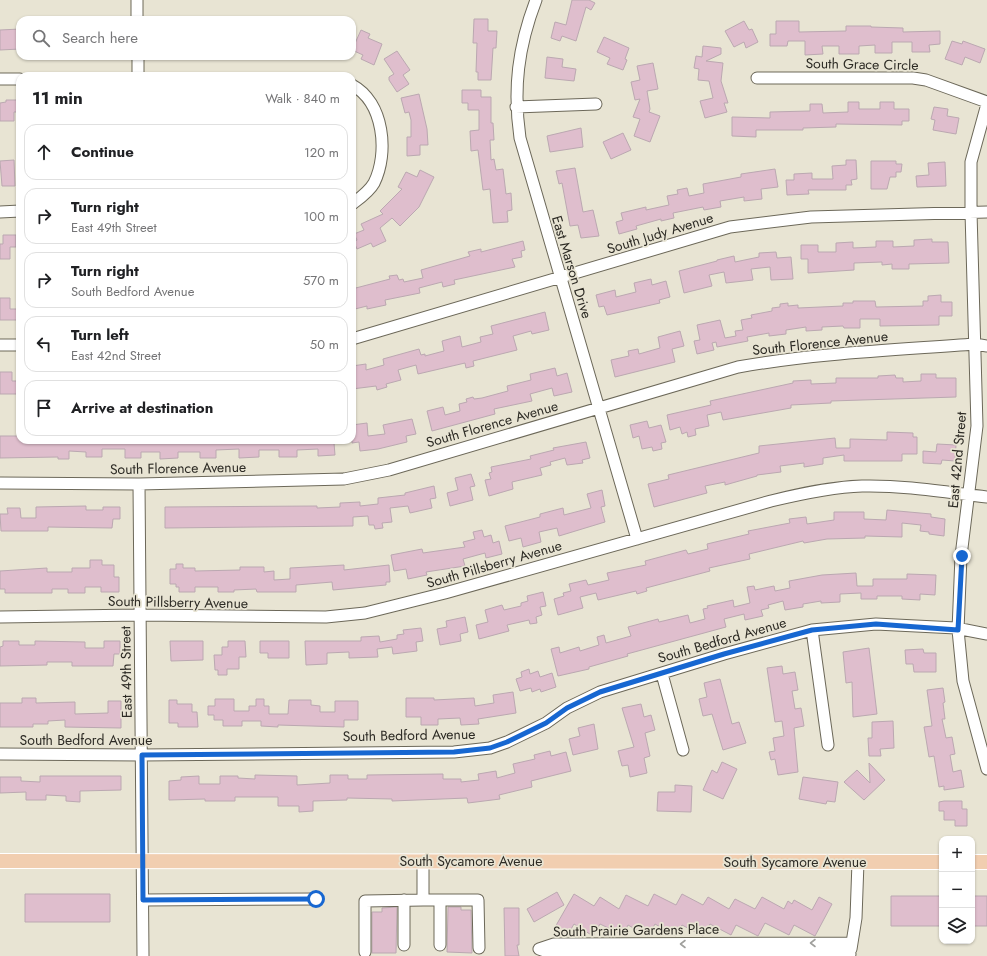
<!DOCTYPE html>
<meta charset="utf-8">
<style>
:root{--surface:#fff;--page:#f2f2f2;--text:#202124;--muted:#757577;--line:#e0e0e0}
body{margin:0;font-family:Jost,sans-serif;background:var(--page);color:var(--text)}
.controls{position:absolute;right:12px;bottom:12px;display:grid;overflow:hidden;border-radius:8px;box-shadow:0 1px 3px #0004}
.controls button{width:36px;height:36px;display:grid;place-items:center;padding:0;border:0;border-bottom:1px solid var(--line);background:var(--surface);color:var(--text);font:20px sans-serif}
.stop{position:absolute;width:12px;height:12px;margin:-9px;border:3px solid #1767d1;border-radius:50%;background:#fff}
.stop.end{background:#1767d1;border-color:#fff;box-shadow:0 1px 4px #0008}
.list{margin:0;padding:0;list-style:none}
h2{display:flex;justify-content:space-between;align-items:center;height:52px;margin:0;padding:0 16px;font-size:17px}
h2 small{font-size:13px;font-weight:400;color:var(--muted)}
.list li{display:grid;grid-template-columns:26px 1fr auto;gap:12px;align-items:center;box-sizing:border-box;height:56px;margin:0 8px 8px;padding:0 8px;border:1px solid var(--line);border-radius:12px}
.list b{display:block;font-size:15px;white-space:nowrap}
.list p{margin:0;font-size:13px;white-space:nowrap;color:var(--muted)}
.list em{font-size:13px;font-style:normal;color:var(--muted)}
.icon{flex:none;width:22px;height:22px;fill:none;stroke:currentColor;stroke-width:2;stroke-linecap:round;stroke-linejoin:round}
.map{position:relative;flex:none;width:987px;height:956px;overflow:hidden}
.search{position:absolute;background:var(--surface);box-shadow:0 1px 3px #0004;left:16px;top:16px;width:340px;height:44px;display:flex;align-items:center;gap:10px;box-sizing:border-box;padding:0 14px;border-radius:12px;color:var(--muted);font-size:15px}
.panel{position:absolute;background:var(--surface);box-shadow:0 1px 3px #0004;left:16px;top:72px;width:340px;height:372px;border-radius:12px}
.map>svg:first-child{display:block}
.building{fill:#dfbecd;stroke:#bba8b1}
.lines{fill:none;stroke-linecap:round;stroke-linejoin:round}
.minor-casing{stroke:#6c6859;stroke-width:13}
.major-casing{stroke:#fff;stroke-width:16}
.minor{stroke:#fff;stroke-width:11}
.major{stroke:#f1ceb0;stroke-width:14}
.oneway{stroke:#a0a09d}
.route{stroke:#1767d1;stroke-width:5}
.labels{text-anchor:middle;stroke-width:3.5;stroke-linejoin:round;paint-order:stroke}
.street-label{font-size:14px;fill:#2d2b25;stroke:#e8e4d3}
</style>
<div class="map">
<svg width="987" height="956" viewBox="0 0 987 956">
<rect width="100%" height="100%" fill="#e8e4d3"/>
<!-- building -->
<path class="building" d="M572 0H589L595 3 591 10 586 7 576 41 562 36 560 41 551 38 555 22 566 25Z
M474 19H488V31H497L496 48H493L491 80H478V72H476L477 43H473Z
M744 21 749 30 752 29 758 42 746 48 744 42 734 47 725 31Z
M776 21H799V32L846 31V26H871V27L903 28V32L940 31V44L929 45 930 52H912V42H892V53H875V45L859 46V54H839V46H822L823 54 805 55V41H788L787 46H770V34H776Z
M20 29V49L0 50V30Z
M361 30 370 34 368 38 382 44 374 65 361 59 363 55 352 50Z
M604 37 629 48 625 59 627 60 623 70 607 64 610 58 597 52Z
M952 41 962 44 963 41 985 49 980 63 965 57 962 65 945 59Z
M703 46 721 48V54L706 61 723 63 721 81 728 103H724L727 112 705 118 700 101 713 98 709 81 698 80 699 69 694 68 696 56 702 57Z
M397 51 410 70 403 75 409 84 397 92 389 80V77L394 74 384 59Z
M547 57 563 59 562 67 576 69 574 81 545 78Z
M653 63 658 89 647 91 650 109 649 112 660 116 650 142 634 136 640 119 633 117 640 99 635 100 631 82 640 80 637 66Z
M462 90H481V97H491V123H493L494 140H490L491 160 494 159 496 170 503 169 506 194 511 193 512 210 507 211 508 222 493 223 490 189 483 190 478 150 471 151 470 131 479 130V110H468V103H462Z
M419 94 427 129 428 145H420V155L407 156V137H411V120L409 112 405 113 401 98Z
M6 100H18L19 112H14V121H0V103L6 102Z
M848 102H859V109H880V102H894V109H909V121H902V125L836 124V127L803 128V130H756V137L732 136V117L770 118V112L810 111V104H822L823 113 848 112Z
M934 107 948 109 947 116 959 118 956 134 933 130 935 120 931 119Z
M581 128 583 147 550 152 547 136Z
M623 133 631 150 611 159 603 142Z
M14 160 15 186H2L0 161Z
M846 160H856L857 179 851 180 852 185H846V190H808L809 194 787 195 786 180H794V174L812 173V179H833L832 166 846 165Z
M871 161H896V164H902L901 172H896V177H890L887 189H871Z
M945 162 946 186 917 187 916 176 929 175 928 163Z
M575 168 583 212 593 210 599 236 581 238 578 225 570 226 562 183 559 184 556 171Z
M775 169 778 187 761 189 762 199 744 201V197L720 201 721 207 704 210 703 207 673 213 674 218 661 221V219L636 226 637 229 619 234 616 222 623 220 621 213 646 207V210L669 205 667 196 678 194 677 190 687 188 689 196 704 193 703 184 741 177V174Z
M420 170 434 177 419 207 400 226 392 218 380 228 386 241 373 247 371 243 357 249 354 242 357 240 354 234 364 230 361 224 383 214 380 211 402 189 398 187 406 172 417 177Z
M3 235H16V247H10V259H0V244H3Z
M932 239V242H948L949 263 909 264V269H892V264L882 265V262L854 263V270L808 273V259H801V245H818V252H836V243L853 242V248L876 247V241H893V247L914 246V240Z
M523 241 525 250 521 251 522 257 512 259 515 267 454 280 455 284 443 287 442 282 419 288 420 293 385 300 386 305 367 309V306L355 309 352 289 390 279 389 276 397 275 399 280 403 279 404 282 423 278 421 270 470 256 468 252 481 249V252Z
M776 252 777 258 791 257 793 279 771 280 770 267 751 269 753 280 726 283 724 272 709 275 712 286 684 293 679 271 717 261V260L734 256 735 262 759 257V253Z
M651 279 652 285 666 281 670 297 659 300 660 303 607 315 604 306 599 307 596 295 615 290 616 297 636 292 634 283Z
M941 295V302H952V316H939V325L880 326V319H860V328H844L843 326 822 327V330L806 331V327L786 330V334L769 336V333L747 337 748 341 717 347 716 342 712 343 714 350 697 354 694 341 700 340 697 325 720 320 725 338 736 336 735 331 743 330 741 320 752 318 751 315 772 311V308L780 307V304L788 303V306L798 305V308L843 306V303H853V301H875L876 307 923 306V301H928V296Z
M0 298H10V309H18V320H0Z
M545 312 549 330 532 334 531 331 513 336 517 350 473 361 474 366 466 368 465 363 418 374 416 365 398 370 401 380 386 384 387 387 377 390 376 386 352 389V366L366 364V370L384 365 383 359 419 349 421 355 425 354V356L444 351 442 341 460 336 462 347 481 342 480 337 493 334 491 326Z
M680 331 684 346 672 349 675 362 615 377 611 360 629 356 628 351 638 349 639 354 660 348 658 337Z
M555 368 557 376 567 373 572 392 554 396 552 388 530 394 532 401 494 409 495 414 432 431 427 411 443 407 445 415 460 411 459 404 467 402 466 399 473 397 474 399 482 398 508 391 507 386 531 380 530 374Z
M0 372H12V381H20V394H0Z
M921 374H936V378H956V397L831 401V403L791 405V408L723 420 721 412 707 415 709 426 695 429 696 435 688 437 687 432 682 434 680 427 670 430 667 415 711 405 710 401 793 383V381L811 380V384L836 383V378H878V376L895 375 896 378H903V382L921 381Z
M412 419 416 434 406 436 407 442 378 449 360 451 359 442 352 443V425L367 423 368 436 385 434 383 425Z
M647 421 649 428 661 425 666 442 661 443 662 449 653 451 652 447 642 449 639 436 633 438 630 425Z
M887 432 913 433V437H917V454H902V461H844V455L823 458V464L804 467V463L780 466 781 472 757 475V476L725 485V482L705 486 707 493 654 507 648 484 669 479 668 475 759 453V446L835 438 836 448H850V439L887 440Z
M0 436H20V440H327V443H334L335 455 318 456V449L297 450V457H279V450H259V457L239 458V449L216 450V458H200V452H178V458L160 459V452H141V458H125V449H102V457H86V452L69 451V459H58V457L0 458Z
M586 442 590 458 582 460 583 463 567 465 565 458 550 462 551 465 540 468 542 475 512 482 513 489 489 496 485 480 491 479 489 473 492 472 491 467 531 459 530 456 554 450 553 448Z
M937 444 956 445 955 461 942 460 941 464 923 463V451L936 452Z
M471 474 475 486 470 487 473 500 450 506 447 493 458 490 455 478Z
M434 486 436 498 430 499 432 508 410 513 408 506 390 508 392 522 382 523 383 528 375 529 374 525H369L368 516 353 517V526L165 528V507L317 506V508L340 507V503L360 502V506L378 504V498L405 495V493Z
M602 490 605 506 601 507 605 522 559 536 557 528 539 532 541 542 523 547 521 538 509 541 505 526 540 517V514L563 508 564 515 591 508 587 494Z
M86 506V510H103V507H120V519H113L112 528 48 527V531H1L0 514H8L7 508H20L21 518H36V507Z
M887 510 931 514V517L945 519 944 536 929 534V532L920 531 921 525 902 523V537L865 536V538L827 539 804 543 803 541 749 554 750 559 709 568 710 571 646 588 647 591 637 594 636 591 598 600 596 593 580 597 583 608 558 615 554 599 564 596 563 593 571 591 569 584 586 580 588 585 609 580 607 573 646 565 645 561 686 550 688 554 708 549 707 544 749 534 748 531 790 523 789 519 806 517 807 524 834 520V512H864V519L886 520Z
M482 530 484 537 491 535 493 543 499 541 502 554 486 558 485 553 463 559 465 566 426 572 427 575 408 579 406 569 394 571 391 555 422 549 423 553 465 547 463 542 475 539 473 532Z
M90 560H102V565H114V577H119V592H101V587H85V593H68V589H52V593H5V589H0V571L47 568V572H72V568H90Z
M176 564H183V568H195V571L240 570V567H264V572L274 571V580L290 579V568L344 565V570L389 565 390 582H386V585L333 590 332 582 296 585V592H257L256 589 234 590V592H218V587H195V592H179V587H176V584H170V569H176Z
M856 573 857 586H873V579H907V574L936 575 935 595 920 594V600L902 599V596H877V599H861V593L840 594V602L821 603V601L803 604V607L785 610 783 601 768 605 769 608 761 610 763 616 745 620 744 614 724 619 726 627 627 654 628 656 589 667V669L558 676 551 649 559 647 560 653 579 647 580 651 599 645 597 637 604 635 606 643 631 636 628 627 658 619 659 622 688 615 690 623 705 619 703 609 708 608 707 606 733 600 734 607 750 603 747 587 754 586 755 590 774 586 775 591 790 588 789 581 822 575Z
M543 592 546 606 540 607 542 615 536 617 537 623 530 624 529 620 507 625 509 631 479 639 476 625 488 622 485 610 502 605 504 610 521 606V603L528 601 527 596Z
M465 617 468 632 460 634 461 641 440 645 437 629 447 627 446 621Z
M421 628 423 641 416 642 417 651 393 654 392 647 377 649 378 657 349 658V652L327 653V664L306 665 305 641H361V637L379 636 380 642 397 639V635L404 634 403 630Z
M3 641H19V645H35V641L85 642V648H104V641H120V654H114L113 666H72V662H47V665L0 666V647L3 646Z
M170 641H203V660L171 661Z
M228 641H245L246 657H239V669H227V675H218V670H215L214 655H222V647H228Z
M260 641H289V658H268V653H260Z
M869 648 877 714 853 717 852 682 846 683 843 652Z
M923 649 924 653H936V672H914L913 664H906L905 650Z
M782 666 783 674 795 672 798 690 792 691 795 709 801 708 804 726 794 728 798 772 778 775 775 759 771 760 769 752 775 751 773 738 784 736 782 721 775 722 767 668Z
M529 669 530 674 538 671 540 677 552 673 556 687 541 692 540 689 532 692 531 688 520 691 516 679 522 677 521 672Z
M720 679 732 724 739 722 746 743 723 750 712 714 703 716 699 699 707 697 704 683Z
M943 688 945 702 943 703 945 719H942L946 738 952 737 955 754 950 755 953 772 961 770 964 787 944 790V786L939 787 934 756 929 757 924 727 932 726 927 690Z
M513 692 516 713 478 719 479 724 461 725 460 718 438 719V725H421V717H406V698H434V700L474 698 475 706 494 703 493 695Z
M22 698H36V703L75 702V714L108 713V701H121V728L65 727V720L48 721V724H33V727H0V703H22Z
M215 699H234V711H249V706H256V699H264V706H269V714H288L289 700H311V705L320 706V712H335V701H358V720H344V727L278 725V727L261 726V721H242V726H223V720H214V715H208V706H215Z
M169 700H177V704H192V712H197L198 727H178V723H169Z
M641 704 644 717 651 715 655 730 645 733 650 756 644 758 647 773 630 777 628 765 622 766 618 751 634 747 622 708Z
M893 721 894 748 880 749 881 756H869L868 738H872V722Z
M594 724 598 749 573 755 569 739 580 736 578 728Z
M550 751 551 756 566 752 571 771 531 781 532 787 499 795 500 799 468 803 467 798 392 801V799L347 798V800L313 801V811L299 812V806H278V797H235V801H205V799L169 800V781L181 780V777L199 776V784H220V776H238V778L255 779V775L297 776V785L330 783V775H348V779H367V775L443 774V779H461V782L479 780 478 774 496 771 497 778 515 773 513 764 535 759 534 755Z
M722 762 737 769 723 799 703 790 712 770 717 773Z
M869 763 885 780 864 800 844 782 857 770 870 783Z
M40 776H121V790L80 791V802L66 801V796L46 795V800H26V792L0 793V777H21V781L40 782Z
M803 777 838 782 835 802 827 801 826 804 799 799Z
M675 785 692 786 691 812 657 811 658 792H675Z
M944 801H962V809H967V826H955V820H944V811H939V802Z
M557 892 564 905 534 922 527 909Z
M25 894H110V922H25Z
M574 894 594 906 600 897 619 909 626 895 648 906 654 894 676 905 682 894 703 905 708 897 729 909 735 899 755 909 762 897 784 909 788 901 792 904 794 900 812 910 819 897 832 904 815 936 794 925 789 935 765 923 758 936 736 925 731 935 710 924 703 936 682 925 676 936 655 924 648 936 628 925 623 935 600 924 593 936 574 924 567 936 554 929Z
M891 896H942V926H891Z
M972 896H987V926H972Z
M397 907 396 953H372V912H382V908Z
M448 907H461V910H471L472 953 447 952Z
M504 908H519V945H517L519 956H505Z"/>
<g class="lines">
<defs>
<path id="minor" d="M137 0V20
M536 0C518 47 513 89 520 138L637 539
M138 56V76
M757 78H913L926 80 987 102
M0 79H20
M352 85C384 102 389 153 374 183 369 192 360 198 352 204
M987 104 971 162V212L977 426 961 556 958 630 963 681 987 769
M516 107 596 104
M0 212 20 211
M352 339 730 227 811 217 987 212
M0 345H20
M0 483 139 484 344 479 389 470 738 367C817 353 896 350 975 344L987 346
M139 484 143 956
M0 617 140 615 326 617 365 613 445 593 771 501C800 494 831 487 862 486 904 485 945 492 987 497
M812 630 828 745
M662 674 683 750
M0 754 141 755 454 752 490 748 507 742 546 723 567 708 600 692 724 654 812 630 876 624 956 628 987 634
M143 900 317 899
M404 900V945
M423 900H478L479 948
M440 900V945
M851 949 856 918 858 862
M365 952V901L423 900V861
M850 954H553L539 949 554 944 852 943"/>
<path id="major" d="M0 861 942 862
M972 862H987"/>
</defs>
<!-- minor casing -->
<use href="#minor" class="minor-casing"/>
<!-- major casing -->
<use href="#major" class="major-casing"/>
<!-- minor -->
<use href="#minor" class="minor"/>
<!-- major -->
<use href="#major" class="major"/>
</g>
<!-- one-way arrows -->
<defs><path id="oneway-chevron" d="M-2-3.5L2.5 0L-2 3.5" fill="none" stroke-width="1.6" stroke-linecap="round" stroke-linejoin="round"/></defs>
<g class="oneway">
<use href="#oneway-chevron" transform="translate(813 943) rotate(180)"/>
<use href="#oneway-chevron" transform="translate(683 944) rotate(180)"/>
</g>
<g class="lines">
<!-- route -->
<path class="route" d="M316 899 143 900 142 755 454 752 490 748 507 742 546 723 567 708 600 692 724 654 812 630 876 624 958 630 962 556"/>
</g>
<g class="labels">
<!-- street labels -->
<g class="street-label">
<text transform="translate(862 64) rotate(1)" y="5">South Grace Circle</text>
<text transform="translate(660 233) rotate(-17)" y="5">South Judy Avenue</text>
<text transform="translate(572 267) rotate(73)" y="5">East Marson Drive</text>
<text transform="translate(820 343) rotate(-6)" y="5">South Florence Avenue</text>
<text transform="translate(492 424) rotate(-16)" y="5">South Florence Avenue</text>
<text transform="translate(957 460) rotate(-85)" y="5">East 42nd Street</text>
<text transform="translate(178 468) rotate(-1)" y="5">South Florence Avenue</text>
<text transform="translate(494 564) rotate(-16)" y="5">South Pillsberry Avenue</text>
<text transform="translate(178 602) rotate(1)" y="5">South Pillsberry Avenue</text>
<text transform="translate(722 640) rotate(-16)" y="5">South Bedford Avenue</text>
<text transform="translate(126 672) rotate(-91)" y="5">East 49th Street</text>
<text transform="translate(409 735) rotate(-1)" y="5">South Bedford Avenue</text>
<text x="86" y="745">South Bedford Avenue</text>
<text x="471" y="866">South Sycamore Avenue</text>
<text x="795" y="867">South Sycamore Avenue</text>
<text transform="translate(636 930) rotate(-1)" y="5">South Prairie Gardens Place</text>
</g>
</g>
</svg>
<div class="controls">
<button>+</button>
<button>−</button>
<button><svg class="icon" aria-label="layers" viewBox="0 0 24 24"><path d="M12 4l9 5-9 5-9-5zM3 14l9 5 9-5"/></svg></button>
</div>
<div class="stop" style="left:316px;top:899px"></div>
<div class="stop end" style="left:962px;top:556px"></div>
<div class="search"><svg class="icon" aria-label="search" viewBox="0 0 24 24"><circle cx="10" cy="10" r="6"/><path d="M15 15l6 6"/></svg>Search here</div>
<section class="panel">
<h2>11 min<small>Walk · 840 m</small></h2>
<ul class="list">
<li><svg class="icon" aria-label="ahead" viewBox="0 0 24 24"><path d="M12 20V5M6 11l6-6 6 6"/></svg><div><b>Continue</b></div><em>120 m</em></li>
<li><svg class="icon" aria-label="right" viewBox="0 0 24 24"><path d="M7 20v-9h11M14 6l5 5-5 5"/></svg><div><b>Turn right</b><p>East 49th Street</p></div><em>100 m</em></li>
<li><svg class="icon" aria-label="right" viewBox="0 0 24 24"><path d="M7 20v-9h11M14 6l5 5-5 5"/></svg><div><b>Turn right</b><p>South Bedford Avenue</p></div><em>570 m</em></li>
<li><svg class="icon" aria-label="left" viewBox="0 0 24 24"><path d="M17 20v-9H6M10 6l-5 5 5 5"/></svg><div><b>Turn left</b><p>East 42nd Street</p></div><em>50 m</em></li>
<li><svg class="icon" aria-label="arrive" viewBox="0 0 24 24"><path d="M6 21V4h12l-3 4 3 4H6"/></svg><div><b>Arrive at destination</b></div></li>
</ul>
</section>
</div>
